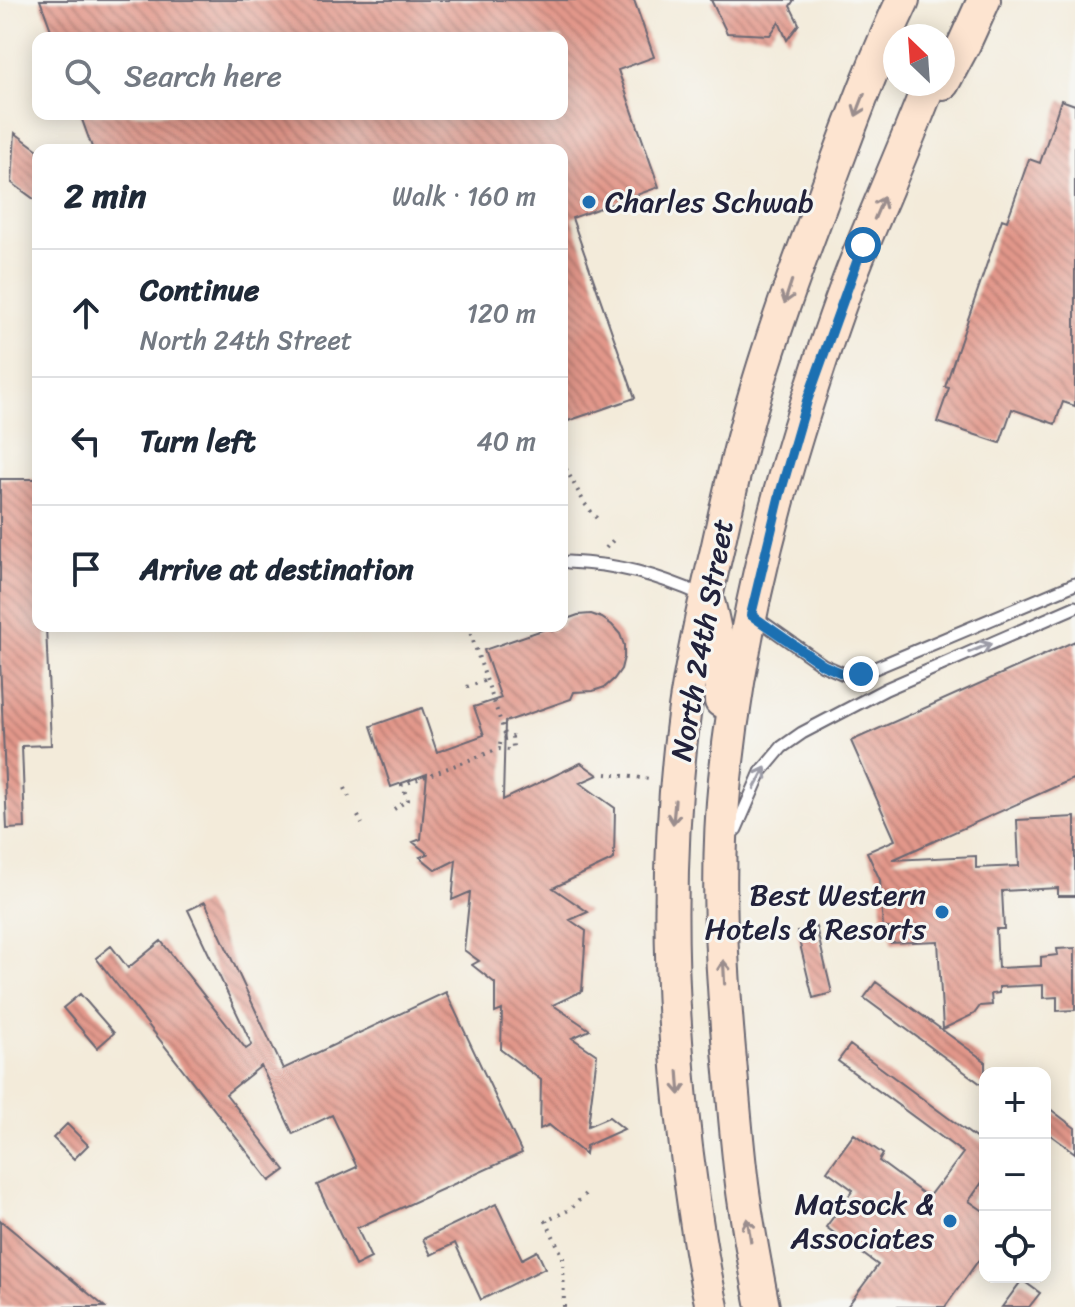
<!DOCTYPE html>
<meta charset="utf-8">
<style>
:root{--surface:#fff;--page:#f2f2f3;--text:#1f2937;--muted:#747a83;--line:#e0e1e3}
body{margin:0;font-family:Sriracha,sans-serif;background:var(--page);color:var(--text)}
.controls{position:absolute;right:24px;bottom:24px;display:grid;overflow:hidden;border-radius:16px;box-shadow:0 4px 20px #0003}
.controls button{width:72px;height:72px;display:grid;place-items:center;padding:0;border:0;border-bottom:2px solid var(--line);background:var(--surface);color:var(--text);font:40px sans-serif}
.compass{position:absolute;left:883px;top:24px;width:72px;height:72px;border-radius:50%;background:var(--surface);box-shadow:0 4px 20px #0003;rotate:335deg}
.stop{position:absolute;width:24px;height:24px;margin:-18px;border:6px solid #1f6fb2;border-radius:50%;background:#fff}
.stop.end{background:#1f6fb2;border-color:#fff;box-shadow:0 2px 8px #0008}
.list{margin:0;padding:0;list-style:none}
h2{display:flex;justify-content:space-between;align-items:center;height:104px;margin:0;padding:0 32px;font-size:34px}
h2 small{font-size:26px;font-weight:400;color:var(--muted)}
.list li{display:grid;grid-template-columns:52px 1fr auto;gap:24px;align-items:center;box-sizing:border-box;height:128px;padding:0 32px;border-top:2px solid var(--line)}
.list b{display:block;font-size:30px;white-space:nowrap}
.list p{margin:0;font-size:26px;white-space:nowrap;color:var(--muted)}
.list em{font-size:26px;font-style:normal;color:var(--muted)}
.icon{flex:none;width:44px;height:44px;fill:none;stroke:currentColor;stroke-width:2;stroke-linecap:round;stroke-linejoin:round}
.map{position:relative;flex:none;width:1075px;height:1307px;overflow:hidden}
.search{position:absolute;background:var(--surface);box-shadow:0 4px 20px #0003;left:32px;top:32px;width:536px;height:88px;display:flex;align-items:center;gap:20px;box-sizing:border-box;padding:0 28px;border-radius:16px;color:var(--muted);font-size:30px}
.panel{position:absolute;background:var(--surface);box-shadow:0 4px 20px #0003;left:32px;top:144px;width:536px;height:488px;border-radius:16px}
.map>svg:first-child{display:block}
.building{fill:url(#building-back-hatch)}
.lines{fill:none;stroke-linecap:round;stroke-linejoin:round}
.service-casing{stroke:#6b6873;stroke-width:15}
.secondary-casing{stroke:#6b6873;stroke-width:36}
.path{stroke:#6b6873;stroke-width:4;stroke-dasharray:2 6;stroke-linecap:butt}
.service{stroke:#fff;stroke-width:11}
.secondary{stroke:#fde4d0;stroke-width:32}
.oneway{stroke:#9a8d8d}
.oneway2{stroke:#9c9ca7}
.route{stroke:#1f6fb2;stroke-width:10}
.poi-dot{fill:#1f6fb2;stroke:#f6f6f2;stroke-width:3}
.labels{text-anchor:middle;stroke-width:6;stroke-linejoin:round;paint-order:stroke}
.poi-label{font-size:30px;fill:#22223b;stroke:#f6f6f2;text-anchor:end}
.street-label{font-size:30px;fill:#22223b;stroke:#f6f6f2}
</style>
<div class="map">
<svg width="1075" height="1307" viewBox="0 0 1075 1307">
<defs>
<pattern id="building-back-hatch" width="6" height="6" patternUnits="userSpaceOnUse" patternTransform="scale(2)"><rect width="6" height="6" fill="#e2978a"/><path d="M-1 5l2 2M0 0l6 6M5-1l2 2" fill="none" stroke="#b77b72"/></pattern>
</defs>
<rect width="100%" height="100%" fill="#f6f6f2"/>
<filter id="ink" filterUnits="userSpaceOnUse"><feTurbulence type="fractalNoise" baseFrequency=".0125" numOctaves="2"/><feDisplacementMap in="SourceGraphic" scale="16" xChannelSelector="R" yChannelSelector="G"/><feConvolveMatrix kernelMatrix="1 2 1 2 8 2 1 2 1" color-interpolation-filters="sRGB"/></filter>
<filter id="wash" filterUnits="userSpaceOnUse"><feTurbulence type="fractalNoise" baseFrequency=".006" numOctaves="4" result="noise"/><feDisplacementMap in="SourceGraphic" scale="32" xChannelSelector="R" yChannelSelector="G"/><feGaussianBlur stdDeviation="1.8" result="paint"/><feColorMatrix in="noise" values="0 0 0 0 0 0 0 0 0 0 0 0 0 0 0 0 0 1.4 0 .05"/><feComposite in="paint" operator="in"/></filter>
<g filter="url(#wash)">
<rect width="100%" height="100%" fill="#f3ebda"/>
<g id="blocks">
<!-- building -->
<path class="building" d="M40 0H634L654 57 618 70 659 187 572 218 635 398 562 423V150H93L80 114H562V38H54Z
M711 0H794L790 6 799 24 787 40 779 22 770 35 727 33Z
M1061 100 1075 105V406L1063 402 1055 424 1012 409 1000 443 937 422 949 388 945 387 1002 219 1007 221 1029 159 1040 163Z
M15 133 38 150V202L12 183Z
M0 479H38V626H46L51 745 22 746 25 828 7 829 0 659Z
M591 614 602 618 612 625 620 634 624 645V657L621 669 614 679 605 687 593 691 574 692 571 699 505 722 503 800 581 763 598 775 580 783 615 808 614 859 553 888 588 912 570 920 586 931 582 991 553 1005 590 1030 572 1038 597 1055 588 1126 609 1117 624 1129 586 1146 585 1154 549 1125 540 1129 541 1080 501 1050 502 1010 495 1013V983L472 965 479 961 464 950 470 892 452 900 456 860 436 870 420 857 428 854 413 842 421 839 427 774 391 787 371 726 422 708 437 752 484 735 474 707 501 698 484 650 548 628 552 631 558 626H562V623L567 619 578 615Z
M1075 641V778L892 860 976 856V868L1019 866 1017 820 1075 817V896H1058V888L1002 891 1004 929H996L998 968 1041 966V957L1058 955 1057 949 1075 948V1010L1057 1011V997L1043 998V985L999 987V993L991 994 992 1005 980 1006 974 1014 943 1029 938 941 891 943 890 928H883L880 880 867 852 895 840 851 741Z
M205 902 283 1069 446 992 522 1153 357 1228 371 1258 355 1266 317 1185 357 1167 332 1115 293 1134 261 1066 226 1094 285 1170 270 1181 96 958 111 946 128 968 161 941 246 1049 252 1045 188 910Z
M816 927 832 993 813 998 797 932Z
M876 982 985 1061V1087L864 998Z
M80 994 114 1033 97 1048 63 1008Z
M850 1045 985 1145V1178L969 1201 985 1212V1266L978 1261 945 1307H847L878 1265 826 1227 853 1190 827 1171 854 1134 883 1154 879 1161 928 1197 938 1184 939 1185 963 1153 838 1061Z
M1045 1105 1075 1128V1153L1045 1131Z
M67 1124 88 1145 74 1159 53 1138Z
M496 1204 522 1259 537 1251 545 1268 481 1300 455 1243 431 1255 423 1239Z
M0 1220 105 1307H0Z
M1022 1280 1040 1293 1029 1307H1002Z"/>
</g>
</g>
<g filter="url(#ink)">
<use href="#blocks" fill-opacity="0" stroke="#6b6873" stroke-width="2"/>
<g class="lines">
<defs>
<path id="service" d="M568 562C618 564 657 575 702 595
M755 617 823 665 844 674H861L1075 584
M730 835 736 829 761 772 782 747 802 733 886 689 1075 607"/>
<path id="secondary" d="M943 83 964 44 984 0
M709 605C718 639 721 666 721 701
M712 1307C700 1254 693 1200 686 1147 669 1004 665 858 684 715 692 659 704 604 717 550 728 501 738 452 752 405 771 338 795 272 820 207 846 138 871 67 903 0
M763 1307C755 1264 746 1220 741 1176 736 1134 733 1092 729 1050 721 961 716 869 725 779 738 653 768 523 807 403 824 349 842 294 864 242 886 189 909 137 929 84"/>
</defs>
<!-- service casing -->
<use href="#service" class="service-casing"/>
<!-- secondary casing -->
<use href="#secondary" class="secondary-casing"/>
<!-- path -->
<path class="path" d="M562 462 585 504 598 520
M606 548 616 537
M468 626 506 737
M467 687 487 680
M606 774 650 779
M345 788 349 797
M394 809 408 800 402 785 499 749 510 750 513 747 512 737 501 740 499 749
M358 816 362 824
M564 1307 563 1257 546 1221 571 1209 585 1194"/>
<!-- service -->
<use href="#service" class="service"/>
<!-- secondary -->
<use href="#secondary" class="secondary"/>
</g>
<!-- one-way arrows -->
<defs><path id="oneway-shaft" d="M-6 0H5M1.5-3L5.5 0L1.5 3" fill="none" stroke-width="1.6" stroke-linecap="round" stroke-linejoin="round" transform="scale(2)"/></defs>
<g class="oneway">
<use href="#oneway-shaft" transform="translate(860 105) rotate(111)"/>
<use href="#oneway-shaft" transform="translate(879 208) rotate(-67)"/>
<use href="#oneway-shaft" transform="translate(788 292) rotate(108)"/>
<use href="#oneway-shaft" transform="translate(674 812) rotate(95)"/>
<use href="#oneway-shaft" transform="translate(724 972) rotate(-93)"/>
<use href="#oneway-shaft" transform="translate(679 1083) rotate(86)"/>
<use href="#oneway-shaft" transform="translate(749 1230) rotate(-99)"/>
</g>
<g class="oneway2">
<use href="#oneway-shaft" transform="translate(980 648) rotate(-22)"/>
<use href="#oneway-shaft" transform="translate(760 778) rotate(-62)"/>
</g>
</g>
<g class="lines" filter="url(#ink)">
<!-- route -->
<path class="route" d="M861 674H844L823 665 751 615 780 494 807 401 863 245"/>
</g>
<!-- markers -->
<g class="poi-dot">
<circle cx="589" cy="202" r="8"/>
<circle cx="942" cy="912" r="8"/>
<circle cx="950" cy="1221" r="8"/>
</g>
<g class="labels">
<!-- poi labels -->
<g class="poi-label">
<text x="605" y="212" text-anchor="start">Charles Schwab</text>
<text x="926" y="905">Best Western<tspan x="926" dy="34">Hotels &amp; Resorts</tspan></text>
<text x="934" y="1214">Matsock &amp;<tspan x="934" dy="34">Associates</tspan></text>
</g>
<!-- street labels -->
<g class="street-label">
<text transform="translate(702 640) rotate(-80)" y="10">North 24th Street</text>
</g>
</g>
</svg>
<div class="controls">
<button>+</button>
<button>−</button>
<button><svg class="icon" aria-label="locate" viewBox="0 0 24 24"><circle cx="12" cy="12" r="6"/><path d="M12 2v4M12 18v4M2 12h4M18 12h4"/></svg></button>
</div>
<svg class="compass" viewBox="-18 -18 36 36"><path d="M0-13l5 13h-10z" fill="#e53935"/><path d="M0 13l5-13h-10z" fill="#747a83"/></svg>
<div class="stop" style="left:863px;top:245px"></div>
<div class="stop end" style="left:861px;top:674px"></div>
<div class="search"><svg class="icon" aria-label="search" viewBox="0 0 24 24"><circle cx="10" cy="10" r="6"/><path d="M15 15l6 6"/></svg>Search here</div>
<section class="panel">
<h2>2 min<small>Walk · 160 m</small></h2>
<ul class="list">
<li><svg class="icon" aria-label="ahead" viewBox="0 0 24 24"><path d="M12 20V5M6 11l6-6 6 6"/></svg><div><b>Continue</b><p>North 24th Street</p></div><em>120 m</em></li>
<li><svg class="icon" aria-label="left" viewBox="0 0 24 24"><path d="M17 20v-9H6M10 6l-5 5 5 5"/></svg><div><b>Turn left</b></div><em>40 m</em></li>
<li><svg class="icon" aria-label="arrive" viewBox="0 0 24 24"><path d="M6 21V4h12l-3 4 3 4H6"/></svg><div><b>Arrive at destination</b></div></li>
</ul>
</section>
</div>
